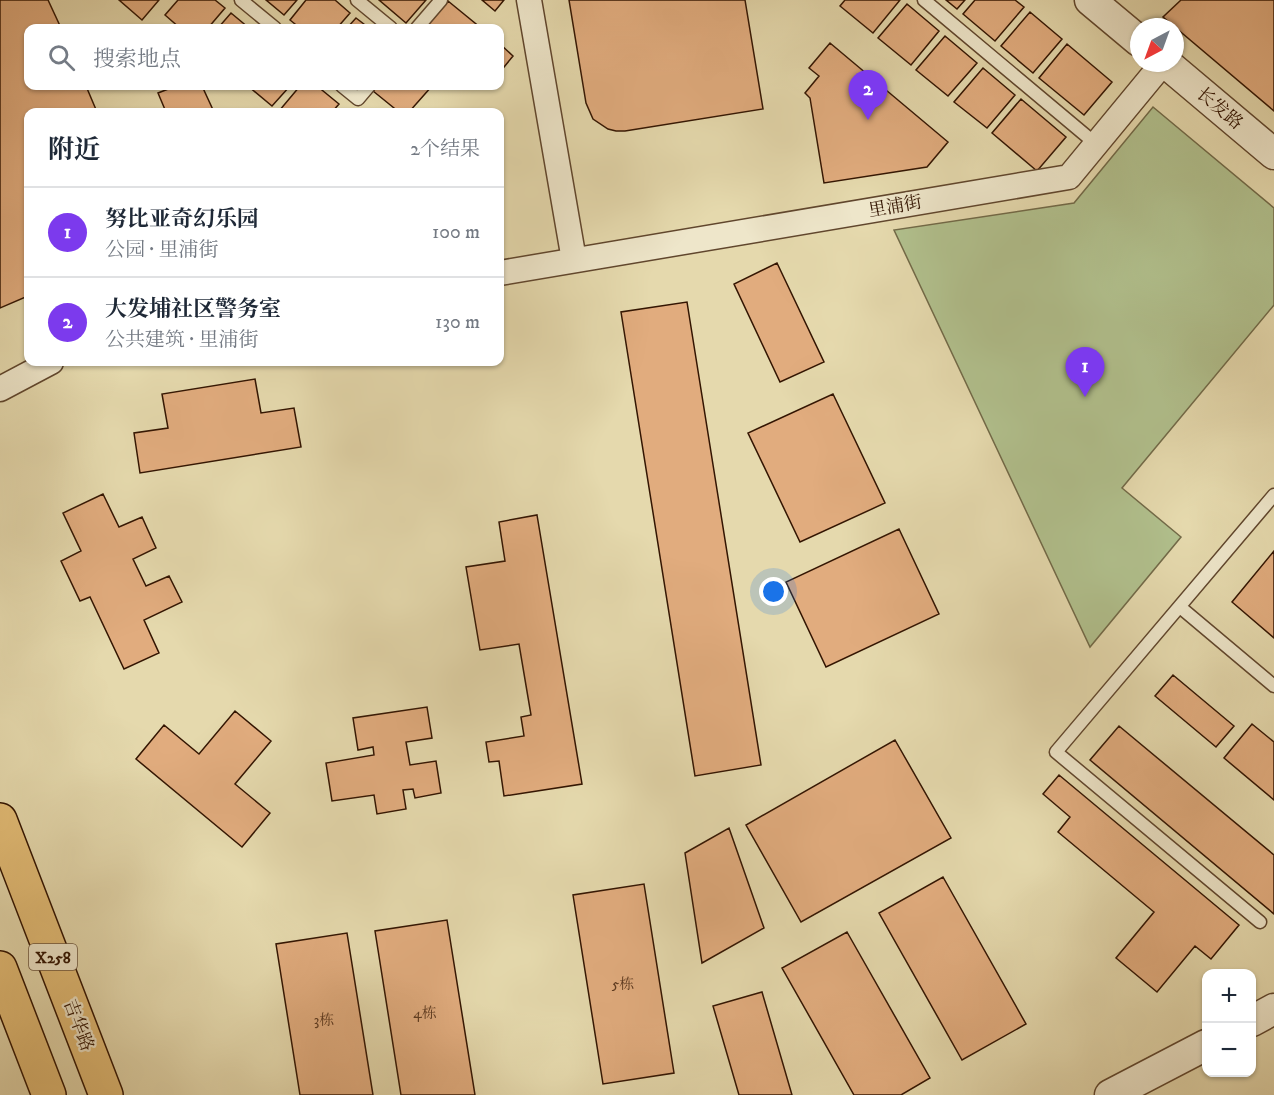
<!DOCTYPE html>
<html lang="zh">
<meta charset="utf-8">
<style>
:root{--surface:#fff;--page:#f6f6f7;--text:#1f2937;--muted:#747a83;--line:#e0e1e3;--accent:#7c3aed}
body{margin:0;font-family:"IM FELL DW Pica","Noto Serif SC",serif;background:var(--page);color:var(--text)}
.controls{position:absolute;right:18px;bottom:18px;display:grid;overflow:hidden;border-radius:12px;box-shadow:0 2px 4px #0004}
.controls button{width:54px;height:54px;display:grid;place-items:center;padding:0;border:0;border-bottom:2px solid var(--line);background:var(--surface);color:var(--text);font:30px sans-serif}
.compass{position:absolute;left:1130px;top:18px;width:54px;height:54px;border-radius:50%;background:var(--surface);box-shadow:0 2px 4px #0004;rotate:221deg}
.you{position:absolute;left:774px;top:592px;width:21px;height:21px;margin:-15px;border:4px solid #fff;border-radius:50%;background:#1a73e8;box-shadow:0 0 0 9px #1a73e833}
.badge{display:grid;place-items:center;width:39px;height:39px;border-radius:50%;background:var(--accent);color:#fff;font-size:20px;font-weight:700}
.pin{position:absolute;translate:-50% -50px;filter:drop-shadow(0 2px 3px #0008)}
.pin::after{content:'';position:absolute;top:32px;width:21px;height:18px;background:inherit;clip-path:polygon(0 0,100% 0,50% 100%)}
.list{margin:0;padding:0;list-style:none}
h2{display:flex;justify-content:space-between;align-items:center;height:78px;margin:0;padding:0 24px;font-size:26px}
h2 small{font-size:20px;font-weight:400;color:var(--muted)}
.list li{display:grid;grid-template-columns:39px 1fr auto;gap:18px;align-items:center;box-sizing:border-box;height:90px;padding:0 24px;border-top:2px solid var(--line)}
.list b{display:block;font-size:22px;white-space:nowrap}
.list p{margin:0;font-size:20px;white-space:nowrap;color:var(--muted)}
.list em{font-size:20px;font-style:normal;color:var(--muted)}
.icon{flex:none;width:33px;height:33px;fill:none;stroke:currentColor;stroke-width:2;stroke-linecap:round;stroke-linejoin:round}
.map{position:relative;flex:none;width:1274px;height:1095px;overflow:hidden}
.search{position:absolute;background:var(--surface);box-shadow:0 2px 4px #0004;left:24px;top:24px;width:480px;height:66px;display:flex;align-items:center;gap:15px;box-sizing:border-box;padding:0 21px;border-radius:12px;color:var(--muted);font-size:22px}
.panel{position:absolute;background:var(--surface);box-shadow:0 2px 4px #0004;left:24px;top:108px;width:480px;height:258px;border-radius:12px}
.map>svg:first-child{display:block}
.green{fill:#b1c08d;stroke:#726a48;stroke-width:1.5}
.building{fill:#e1ac7e;stroke:#331502;stroke-width:1.5}
.lines{fill:none;stroke-linecap:round;stroke-linejoin:round}
.service-casing{stroke:#60462d;stroke-width:15}
.minor-casing{stroke:#60462d;stroke-width:27}
.tertiary-casing{stroke:#60462d;stroke-width:33}
.primary-casing{stroke:#331502;stroke-width:36}
.service{stroke:#eee6ca;stroke-width:12}
.minor{stroke:#eee6ca;stroke-width:24}
.tertiary{stroke:#eee6ca;stroke-width:30}
.primary{stroke:#e2bc76;stroke-width:33}
.labels{text-anchor:middle;stroke-width:4.5;stroke-linejoin:round;paint-order:stroke}
.number-label{font-size:15px;fill:#5e3b21}
.shield{fill:#eee6ca;stroke:#6b543e;stroke-width:1.5}
.shield-label{font-size:16px;font-weight:bold;fill:#331502}
.street-label{font-size:18px;fill:#331502;stroke:#eee6ca}
</style>
<div class="map">
<svg width="1274" height="1095" viewBox="0 0 1274 1095">
<rect width="100%" height="100%" fill="#e5d9ad"/>
<filter id="stains"><feTurbulence type="fractalNoise" baseFrequency=".00333" numOctaves="4"/><feColorMatrix values="0 0 0 0 .2 0 0 0 0 .09 0 0 0 0 .02 0 0 0 .5 -.17"/></filter>
<radialGradient id="worn" r=".72"><stop offset=".6" stop-color="#630" stop-opacity="0"/><stop offset="1" stop-color="#630" stop-opacity=".3"/></radialGradient>
<!-- green -->
<path class="green" d="M1153 107 1274 208V305L1122 488 1181 537 1090 647 894 230 1074 203Z"/>
<!-- building -->
<path class="building" d="M0 0H48L61 28H28V86H86L97 112H28V296L0 308Z
M119 0H159L142 20Z
M178 0H215L225 8 208 28H180L165 15Z
M266 0H297L284 15Z
M306 0H335L350 13 337 28H300L290 20Z
M379 0H426L406 23Z
M482 0H504L495 11Z
M569 0H745L763 109 625 131H616L608 129 593 119 586 103Z
M845 0H900L873 33 840 6Z
M946 0H965L957 9Z
M975 0H1015L1024 7 995 41 963 14Z
M1181 0H1274V111L1163 17Z
M448 1 481 28H425Z
M907 4 939 31 911 65 878 38Z
M1030 12 1062 39 1033 73 1001 46Z
M231 13 249 28H218Z
M356 18 369 28H347Z
M945 36 977 63 948 96 916 70Z
M830 43 948 142 927 167 824 183 810 98 805 93 819 76 809 68Z
M500 44 513 56 500 72Z
M1067 44 1112 82 1084 115 1039 78Z
M983 68 1015 95 987 128 954 102Z
M176 86H202L214 112H166L158 93Z
M248 86H290L272 106Z
M300 86H317L339 104 332 112H281L279 111Z
M377 86H432L409 112H399L373 91Z
M1021 99 1066 137 1037 171 992 133Z
M777 263 824 362 780 382 734 284Z
M687 302 761 765 695 776 621 312Z
M255 379 261 413 294 408 301 447 140 473 134 433 168 428 162 394Z
M833 394 885 503 800 542 748 433Z
M103 494 119 527 142 517 156 548 133 559 146 586 169 576 182 602 144 620 159 653 124 669 90 597 80 601 61 561 81 551 63 513Z
M537 515 582 784 504 796 499 761 489 762 486 742 524 736 521 717 531 715 519 644 480 650 466 567 505 561 499 522Z
M899 529 939 614 826 667 786 582Z
M1274 551V638L1232 602Z
M1173 675 1234 726 1216 747 1155 696Z
M427 707 432 738 406 742 410 765 436 761 441 793 415 798 413 789 403 790 406 809 377 814 374 795 332 801 326 763 374 755 373 747 358 750 353 718Z
M235 711 271 741 235 784 270 813 242 847 136 759 164 725 199 754Z
M1252 724 1274 742V800L1224 758Z
M1119 726 1274 855V914L1090 760Z
M895 740 951 838 801 922 746 825Z
M1059 775 1239 925 1211 959 1195 946 1157 992 1116 958 1154 912 1058 832 1070 817 1043 794Z
M729 828 764 928 702 963 685 853Z
M943 877 1026 1024 962 1060 879 913Z
M644 884 674 1073 603 1084 573 895Z
M447 920 475 1095H401L375 931Z
M847 932 930 1078 901 1095H854L782 968Z
M347 933 373 1095H300L276 944Z
M762 992 792 1095H739L713 1006Z"/>
<g class="lines">
<defs>
<path id="service" d="M241 0 275 28
M357 0 391 28
M924 0 1096 144
M417 28 441 0
M342 86 358 99 369 86
M1180 607 1274 686
M1260 922 1056 752 1274 495"/>
<path id="minor" d="M529 0 574 260
M500 273 1069 177 1163 63
M0 389 51 362"/>
<path id="tertiary" d="M1090 0 1139 41
M1166 63 1274 154
M1252 1021 1274 1009
M1110 1095 1206 1045"/>
<path id="primary" d="M0 820 106 1095
M0 968 49 1095"/>
</defs>
<!-- service casing -->
<use href="#service" class="service-casing"/>
<!-- minor casing -->
<use href="#minor" class="minor-casing"/>
<!-- tertiary casing -->
<use href="#tertiary" class="tertiary-casing"/>
<!-- primary casing -->
<use href="#primary" class="primary-casing"/>
<!-- service -->
<use href="#service" class="service"/>
<!-- minor -->
<use href="#minor" class="minor"/>
<!-- tertiary -->
<use href="#tertiary" class="tertiary"/>
<!-- primary -->
<use href="#primary" class="primary"/>
</g>
<g class="labels">
<!-- number labels -->
<g class="number-label">
<text x="623" y="989">5栋</text>
<text x="425" y="1018">4栋</text>
<text x="324" y="1025">3栋</text>
</g>
<!-- shield labels -->
<rect class="shield" x="29" y="944" width="48" height="26" rx="4.5"/>
<g class="shield-label">
<text x="53" y="963">X258</text>
</g>
<!-- street labels -->
<g class="street-label">
<text transform="translate(1220 108) rotate(40)" y="6">长发路</text>
<text transform="translate(895 206) rotate(-10)" y="6">里浦街</text>
<text transform="translate(79 1025) rotate(69)" y="6">吉华路</text>
</g>
</g>
<rect width="100%" height="100%" filter="url(#stains)"/>
<rect width="100%" height="100%" fill="url(#worn)"/>
</svg>
<div class="controls">
<button>+</button>
<button>−</button>
</div>
<svg class="compass" viewBox="-18 -18 36 36"><path d="M0-13l5 13h-10z" fill="#e53935"/><path d="M0 13l5-13h-10z" fill="#747a83"/></svg>
<div class="you"></div>
<div class="pin badge" style="left:1085px;top:397px">1</div>
<div class="pin badge" style="left:868px;top:120px">2</div>
<div class="search"><svg class="icon" aria-label="search" viewBox="0 0 24 24"><circle cx="10" cy="10" r="6"/><path d="M15 15l6 6"/></svg>搜索地点</div>
<section class="panel">
<h2>附近<small>2个结果</small></h2>
<ul class="list">
<li><span class="badge">1</span><div><b>努比亚奇幻乐园</b><p>公园 · 里浦街</p></div><em>100 m</em></li>
<li><span class="badge">2</span><div><b>大发埔社区警务室</b><p>公共建筑 · 里浦街</p></div><em>130 m</em></li>
</ul>
</section>
</div>
